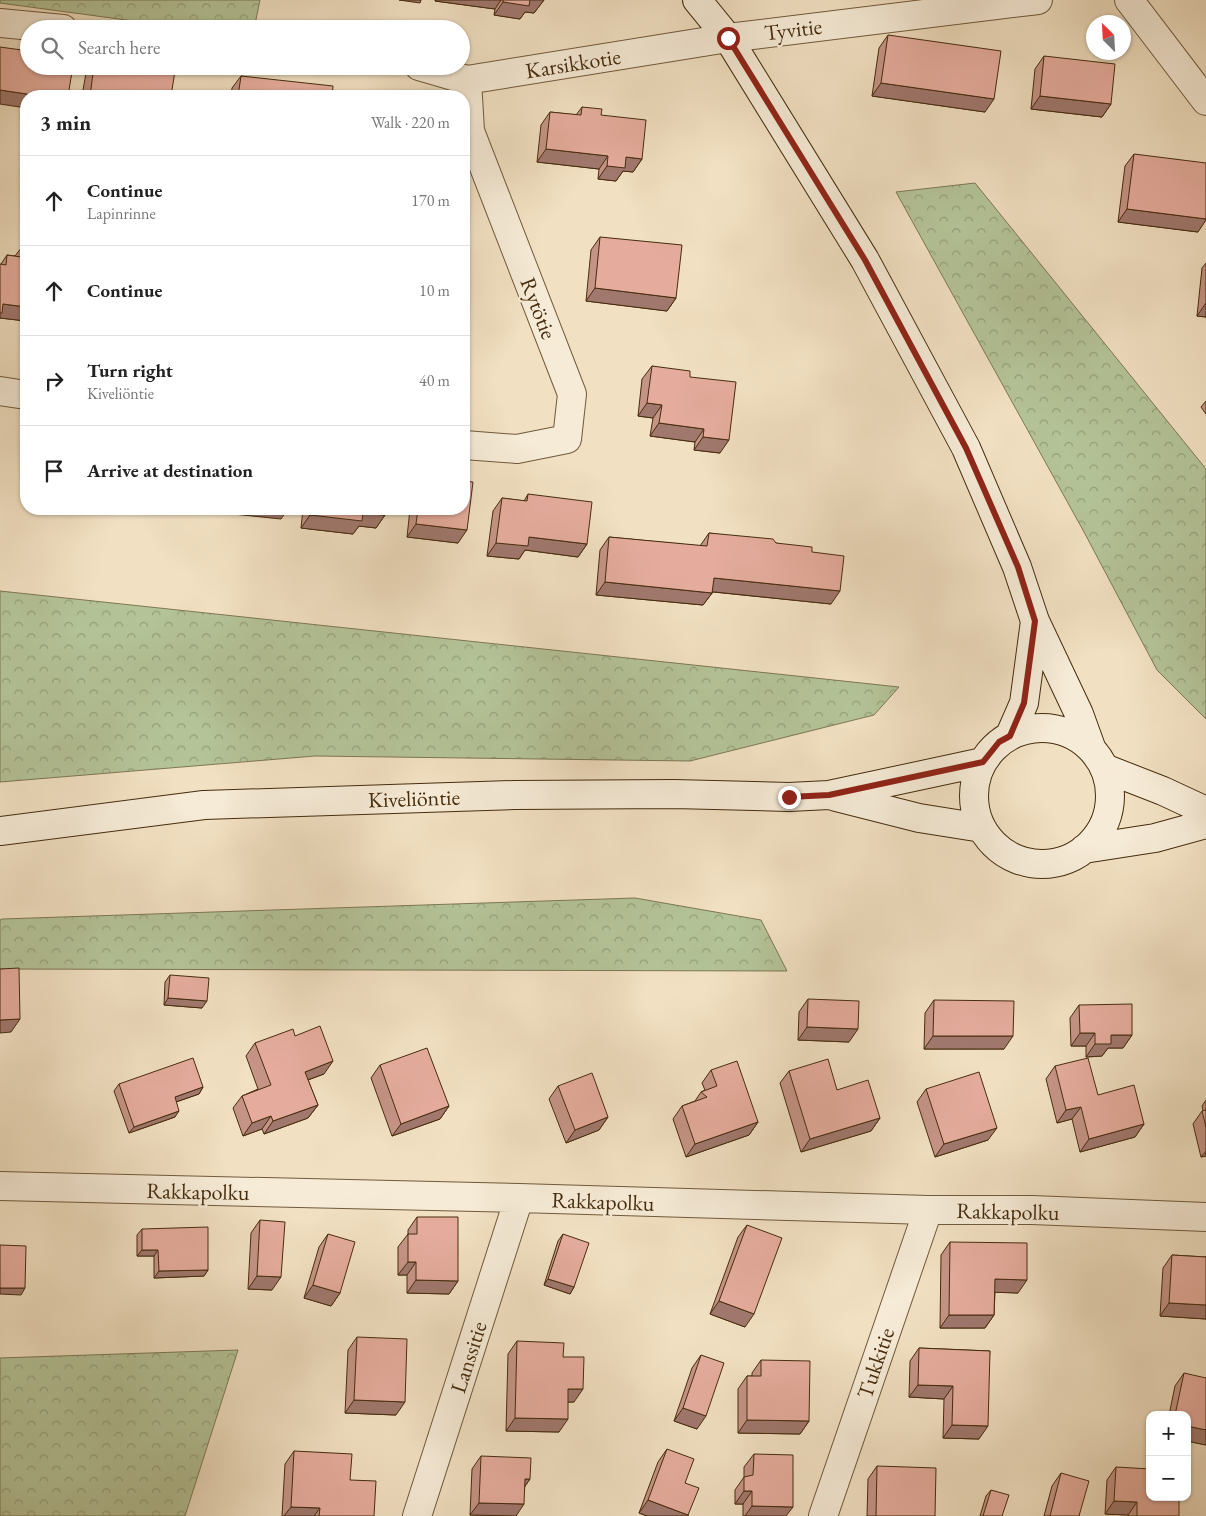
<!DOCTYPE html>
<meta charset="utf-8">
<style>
:root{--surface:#fff;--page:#f2f2f2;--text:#222;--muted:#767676;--line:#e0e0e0}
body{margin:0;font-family:"EB Garamond",serif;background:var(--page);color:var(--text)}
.controls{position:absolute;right:15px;bottom:15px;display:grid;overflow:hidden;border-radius:10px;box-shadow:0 1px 4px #0004}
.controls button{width:45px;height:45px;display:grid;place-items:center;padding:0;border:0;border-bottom:1px solid var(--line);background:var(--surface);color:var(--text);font:25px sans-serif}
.compass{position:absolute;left:1086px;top:15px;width:45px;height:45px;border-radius:50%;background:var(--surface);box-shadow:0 1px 4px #0004;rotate:336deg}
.stop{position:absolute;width:15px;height:15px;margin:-11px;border:4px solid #8f2418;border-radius:50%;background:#fff}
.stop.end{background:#8f2418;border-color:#fff;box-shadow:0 1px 5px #0008}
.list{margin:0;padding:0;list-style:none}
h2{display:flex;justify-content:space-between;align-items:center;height:65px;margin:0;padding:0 20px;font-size:21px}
h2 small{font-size:16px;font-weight:400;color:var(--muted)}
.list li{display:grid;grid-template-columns:32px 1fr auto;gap:15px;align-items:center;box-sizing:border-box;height:90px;padding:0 20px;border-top:1px solid var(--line)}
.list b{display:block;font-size:19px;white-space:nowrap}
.list p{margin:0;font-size:16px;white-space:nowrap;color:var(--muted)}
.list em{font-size:16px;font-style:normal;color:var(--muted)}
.icon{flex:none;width:28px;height:28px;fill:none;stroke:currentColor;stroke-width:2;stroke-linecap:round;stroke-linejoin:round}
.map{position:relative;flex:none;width:1206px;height:1516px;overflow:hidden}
.search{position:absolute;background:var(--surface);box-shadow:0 1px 4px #0004;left:20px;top:20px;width:450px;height:55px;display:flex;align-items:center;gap:12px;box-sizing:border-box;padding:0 18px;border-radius:28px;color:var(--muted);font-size:19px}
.panel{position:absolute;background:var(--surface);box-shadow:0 1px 4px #0004;left:20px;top:90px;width:450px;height:425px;border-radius:20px}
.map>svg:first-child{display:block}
.forest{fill:url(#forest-crowns);stroke:#7d7852}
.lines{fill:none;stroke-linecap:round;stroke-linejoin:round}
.street-casing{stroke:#71593a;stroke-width:30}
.secondary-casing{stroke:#462c0d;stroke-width:30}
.street{stroke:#f6ebd7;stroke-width:28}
.secondary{stroke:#f6ebd7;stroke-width:28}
.wall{fill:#c59487;stroke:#462c0d}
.shaded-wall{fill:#a0786e;stroke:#462c0d}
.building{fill:#e5ac9d;stroke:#462c0d}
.route{stroke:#8f2418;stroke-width:6}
.labels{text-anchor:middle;stroke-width:4.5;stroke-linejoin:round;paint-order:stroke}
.street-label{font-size:22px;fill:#462c0d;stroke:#f6ebd7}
</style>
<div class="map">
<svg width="1206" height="1516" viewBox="0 0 1206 1516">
<defs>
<pattern id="forest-crowns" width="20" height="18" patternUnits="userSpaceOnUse" patternTransform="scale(1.25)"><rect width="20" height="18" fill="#b4c398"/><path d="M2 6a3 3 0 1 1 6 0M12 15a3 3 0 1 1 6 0" fill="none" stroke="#949f7a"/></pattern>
</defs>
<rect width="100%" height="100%" fill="#f1e0c2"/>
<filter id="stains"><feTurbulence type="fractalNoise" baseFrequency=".004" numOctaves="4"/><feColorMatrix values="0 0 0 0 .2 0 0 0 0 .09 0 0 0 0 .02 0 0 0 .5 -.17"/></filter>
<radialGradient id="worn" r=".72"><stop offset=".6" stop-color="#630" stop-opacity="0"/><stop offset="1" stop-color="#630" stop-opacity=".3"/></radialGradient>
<!-- forest -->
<path class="forest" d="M0 0H260L254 29H193L0 3Z
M975 183 1206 469V719L1157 670 1084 532 896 192Z
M0 591 899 687 874 715 690 761 315 756 0 782Z
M635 898 761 920 787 971 0 969V920L2 919Z
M238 1350 185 1516H0V1358Z"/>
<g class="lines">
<defs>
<path id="street" d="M1129 0 1206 101
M0 23 63 29
M419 66 467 80 728 38 1038 0
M0 391 26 395
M464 445 517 449 567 439 572 394 470 131 467 80
M0 1186 519 1198 928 1210H1032L1206 1217
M417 1516 519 1198
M823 1516 928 1210"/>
<path id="secondary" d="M697 0 728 38 865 260 966 448 1017 567 1035 621 1079 714 1092 750
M974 796a68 68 0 1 1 136 0a68 68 0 1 1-136 0Z
M1010 735 1024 703 1035 621
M1104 768 1163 791 1206 811
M836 797 919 818 982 828
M0 831 204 805 514 795 674 794 789 797 829 795 983 762
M1084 849 1155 838 1206 824"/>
</defs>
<!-- street casing -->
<use href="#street" class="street-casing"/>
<!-- secondary casing -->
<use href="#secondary" class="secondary-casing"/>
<!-- street -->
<use href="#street" class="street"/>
<!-- secondary -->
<use href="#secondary" class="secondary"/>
</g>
<!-- wall -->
<path class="wall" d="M435 0H544L534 13 525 12 520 19 494 15 495 9 435 1Z
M888 35 985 112 872 96 879 48Z
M1044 56 1111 104 1102 117 1031 109 1035 69Z
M90 66H150L171 96H82L86 73Z
M241 76 332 96H231L232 88Z
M582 107 601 115 642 159 633 172 623 171 616 181 598 179 599 169 537 162 541 125 550 112 576 115Z
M1134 154 1198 232 1118 222 1125 166Z
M600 237 676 298 667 311 586 301 591 250Z
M22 247H26V321L0 318 1 264 7 255 15 256Z
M1206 263V317L1197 316 1202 268Z
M652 366 690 377 720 453 694 450 695 442 650 436 653 418 638 416 642 379Z
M1206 401V414L1201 407Z
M528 494 587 544 578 557 525 550 519 559 487 556 493 511 502 498 524 501Z
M303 509H386L385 515 376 528 359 526 353 534 301 528Z
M410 509H464L458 543 407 537Z
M709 533 776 543 812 552 831 604 713 592 703 605 596 595 600 550 609 537 700 546Z
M170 975 202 1008 164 1005 165 982Z
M808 999 849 1042 798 1040 799 1012Z
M934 1000 1004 1049H924L925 1013Z
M1079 1005 1132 1035 1123 1048H1108L1102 1056 1086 1057V1046H1071L1070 1018Z
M295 1036 324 1074 308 1080 318 1105 308 1118 264 1134 262 1129 243 1136 233 1108 242 1096 258 1089 246 1056 255 1043Z
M380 1065 449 1106 440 1119 392 1136 371 1078Z
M1055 1066 1098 1095 1144 1124 1135 1137 1080 1152 1072 1119 1057 1123 1046 1079Z
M711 1070 758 1122 749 1135 686 1157 673 1119 682 1106 695 1101 701 1092 705 1090 702 1083Z
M789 1071 837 1090 880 1118 871 1131 801 1152 780 1083Z
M119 1084 203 1087 199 1094 176 1102 175 1117 129 1133 114 1091Z
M558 1086 608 1117 599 1130 566 1143 549 1099Z
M926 1089 988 1140 935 1157 917 1102Z
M1206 1100V1156L1201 1157 1193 1124 1202 1111H1203L1202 1106Z
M417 1217 458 1281 449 1294 407 1293V1275H398V1247L408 1234V1230Z
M260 1220 272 1290 248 1289 251 1233Z
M747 1225 745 1327 710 1314 738 1237Z
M142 1229 208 1270 204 1276 154 1278V1256H137V1235Z
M328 1234 340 1293 331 1306 304 1298 319 1247Z
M563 1234 574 1287 570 1294 544 1285 558 1241Z
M950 1242 1018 1293 995 1292 994 1315 985 1328H940L941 1255Z
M1172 1255 1206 1257V1319L1160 1316 1163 1268Z
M357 1337 396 1415 345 1413 348 1350Z
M517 1341 563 1357 574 1402H568L559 1432 506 1431 508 1354Z
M919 1348 990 1351 979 1439 943 1438 944 1399 909 1397 910 1361Z
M701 1355 697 1429 674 1421 692 1368Z
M761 1360 809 1421 800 1434 738 1433V1389L747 1376H752V1373Z
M1184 1373 1206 1445 1187 1441V1415H1169L1175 1386Z
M667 1449 685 1483 688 1516H647L639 1513 658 1462Z
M294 1451 374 1516H282L285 1464Z
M754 1454 786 1516H743V1504H735V1490L744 1477V1467Z
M481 1456 530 1479 525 1486 516 1516 470 1515 472 1469Z
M877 1466 935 1516H867L868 1479Z
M1116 1467 1179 1516H1128V1515L1105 1514 1107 1480Z
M1061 1473 1079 1516H1044L1052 1486Z
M991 1490 1002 1516H980L986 1496Z"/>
<!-- shaded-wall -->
<path class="shaded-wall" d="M399 0H421L420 3Z
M436 0H501L495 9 435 1Z
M529 0H544L534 13 525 12 520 19 494 15 503 2Z
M881 83 994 99 985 112 872 96Z
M0 90 40 96H26V108L0 104Z
M1040 96 1111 104 1102 117 1031 109Z
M546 149 608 156 599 169 537 162Z
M626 157 642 159 633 172 623 171 616 181 598 179 607 166Z
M1127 209 1206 219V220L1198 232 1118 222Z
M595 288 676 298 667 311 586 301Z
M1206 303V317L1197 316Z
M3 304 26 307V321L0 318V309Z
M647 403 662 405 653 418 638 416Z
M659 423 704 429 695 442 650 436Z
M703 437 729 440 720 453 694 450Z
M236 509H288L281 519 233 514Z
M363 513 385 515 376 528 359 526 353 534 301 528 310 515Z
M416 524 467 530 458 543 407 537Z
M529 537 587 544 578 557 525 550 519 559 487 556 496 543Z
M714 578 840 591 831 604 705 591Z
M605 582 712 593 703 605 596 595Z
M168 998 207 1001 202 1008 164 1005Z
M20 1019 11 1032 0 1033V1020Z
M807 1027 858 1029 849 1042 798 1040Z
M1080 1033H1095L1086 1046H1071Z
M1111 1035H1132L1123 1048H1108L1102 1056 1086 1057 1095 1044Z
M933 1036H1013L1004 1049H924Z
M333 1061 324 1074 296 1084 305 1072Z
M203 1087 199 1094 170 1104 175 1097Z
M318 1105 308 1118 264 1134 273 1121Z
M449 1106 440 1119 392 1136 401 1124Z
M1081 1107 1072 1119 1057 1123 1066 1110Z
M179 1111 175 1117 129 1133 134 1127Z
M271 1116 262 1129 243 1136 252 1123Z
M608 1117 599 1130 566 1143 575 1130Z
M880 1118 871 1131 801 1152 810 1139Z
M758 1122 749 1135 686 1157 695 1144Z
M1144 1124 1135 1137 1080 1152 1089 1139Z
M997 1128 988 1140 935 1157 944 1144Z
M1206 1151V1156L1201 1157Z
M142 1250H158L154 1256H137Z
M408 1262H416L407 1275H398Z
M208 1270 204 1276 154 1278 159 1271Z
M257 1276 281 1277 272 1290 248 1289Z
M548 1279 574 1287 570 1294 544 1285Z
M995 1279 1027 1280 1018 1293 986 1292Z
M416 1280 458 1281 449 1294 407 1293Z
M313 1285 340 1293 331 1306 304 1298Z
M0 1288H25L21 1295 0 1294Z
M719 1301 754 1314 745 1327 710 1314Z
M1169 1303 1206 1305V1319L1160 1316Z
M949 1315H994L985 1328H940Z
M918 1385 953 1386 944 1399 909 1397Z
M568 1389H583L574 1402H559Z
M354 1400 405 1402 396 1415 345 1413Z
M683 1408 706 1416 697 1429 674 1421Z
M515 1418 568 1419 559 1432 506 1431Z
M747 1420 809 1421 800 1434 738 1433Z
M952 1425 988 1426 979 1439 943 1438Z
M1187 1426 1206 1430V1445L1187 1441Z
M525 1479H530L521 1492Z
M744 1491H752L743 1504H735Z
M648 1500 688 1515V1516H647L639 1513Z
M1114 1501 1137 1502 1128 1515 1105 1514Z
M479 1503 524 1504 516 1516 470 1515Z
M752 1506 793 1507 786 1516H745Z
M291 1507 320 1508 314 1516H284Z"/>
<!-- building -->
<path class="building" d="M503 0H530L529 6 503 2Z
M888 35 1001 51 994 99 881 83Z
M0 47 29 51V66H73L68 96H40L0 90Z
M1044 56 1115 64 1111 104 1040 96Z
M94 66H150V67L175 71 171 96H90Z
M241 76 333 86 332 96H238Z
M362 94 393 95V96H362Z
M582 107 602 109 601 115 646 120 642 159 626 157 625 168 607 166 608 156 546 149 550 112 581 115Z
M1134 154 1206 163V219L1127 209Z
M600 237 682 245 676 298 595 288Z
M22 247H26V307L3 304 2 313H0V264L6 265 7 255 21 257Z
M652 366 690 371V377L736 382 729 440 703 437 704 429 659 423 662 405 647 403Z
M464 481 473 482 467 530 416 524 418 509H464Z
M528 494 592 502 587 544 529 537 528 546 496 543 502 498 527 501Z
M310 509H386L385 515 363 513 362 521 310 515Z
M709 533 773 539 776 543 812 547V552L844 556 840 591 714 578 712 593 605 582 609 537 707 546Z
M19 968 20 1019 0 1020V969Z
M170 975 209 978 207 1001 168 998Z
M808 999 859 1001 858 1029 807 1027Z
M934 1000 1014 1001 1013 1036H933Z
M1132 1004V1035H1111V1044H1095V1033H1080L1079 1005Z
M320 1026 333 1061 305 1072 318 1105 273 1121 271 1116 252 1123 242 1096 271 1085 255 1043 293 1029 295 1036Z
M427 1048 449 1106 401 1124 380 1065Z
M193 1058 203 1087 175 1097 179 1111 134 1127 119 1084Z
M1088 1058 1098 1095 1134 1085 1144 1124 1089 1139 1081 1107 1066 1110 1055 1066Z
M828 1059 837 1090 868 1080 880 1118 810 1139 789 1071Z
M737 1061 758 1122 695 1144 682 1106 707 1097 701 1092 717 1086 711 1070Z
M979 1072 997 1128 944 1144 926 1089Z
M592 1073 608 1117 575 1130 558 1086Z
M1206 1110V1127L1202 1111Z
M417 1217H458V1281L416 1280V1262H408V1234H417Z
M260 1220 285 1222 281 1277 257 1276Z
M747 1225 782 1238 754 1314 719 1301Z
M208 1227V1270L159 1271 158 1250H142V1229Z
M328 1234 355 1242 340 1293 313 1285Z
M563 1234 589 1243 574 1287 548 1279Z
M950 1242 1027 1243V1280L995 1279 994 1315H949Z
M0 1245 26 1246 25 1288H0Z
M1172 1255 1206 1257V1305L1169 1303Z
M357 1337 407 1339 405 1402 354 1400Z
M517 1341 564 1343 563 1357H584L583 1389H568V1419L515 1418Z
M919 1348 990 1351 988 1426 952 1425 953 1386 918 1385Z
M701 1355 724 1363 706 1416 683 1408Z
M761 1360 810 1361 809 1421 747 1420V1376H761Z
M1184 1373 1206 1378V1430L1187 1426V1415H1175Z
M667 1449 694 1459 685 1483 699 1488 688 1515 648 1500Z
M294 1451 352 1454 350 1480 376 1481 374 1516H319L320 1508 291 1507Z
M754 1454 793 1455V1507L752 1506V1491H744V1477L753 1475Z
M481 1456 531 1458 530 1479H525L524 1504 479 1503Z
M877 1466 936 1468 935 1516H876Z
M1116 1467 1150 1469V1497H1179V1516H1137V1502L1114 1501Z
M1061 1473 1089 1481 1079 1516H1050Z
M991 1490 1009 1495 1002 1516H983Z"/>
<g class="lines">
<!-- route -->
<path class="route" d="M728 38 865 260 966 448 1018 567 1035 621 1024 703 1010 736 999 742 983 762 829 795 789 797"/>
</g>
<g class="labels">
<!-- street labels -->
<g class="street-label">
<text transform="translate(793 29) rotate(-7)" y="8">Tyvitie</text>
<text transform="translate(573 63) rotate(-9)" y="8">Karsikkotie</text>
<text transform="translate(539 308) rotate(69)" y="8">Rytötie</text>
<text transform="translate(414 798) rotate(-2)" y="8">Kiveliöntie</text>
<text transform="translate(198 1191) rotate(1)" y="8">Rakkapolku</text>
<text transform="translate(603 1201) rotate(2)" y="8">Rakkapolku</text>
<text transform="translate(1008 1211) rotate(1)" y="8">Rakkapolku</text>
<text transform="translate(468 1357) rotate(-72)" y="8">Lanssitie</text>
<text transform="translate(875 1363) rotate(-71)" y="8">Tukkitie</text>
</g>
</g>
<rect width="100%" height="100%" filter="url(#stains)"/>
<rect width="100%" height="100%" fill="url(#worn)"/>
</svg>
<div class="controls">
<button>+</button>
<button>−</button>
</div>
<svg class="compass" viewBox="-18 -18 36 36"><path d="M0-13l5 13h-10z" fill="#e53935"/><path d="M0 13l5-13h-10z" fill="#767676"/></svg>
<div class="stop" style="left:728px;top:38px"></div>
<div class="stop end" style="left:789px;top:797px"></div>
<div class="search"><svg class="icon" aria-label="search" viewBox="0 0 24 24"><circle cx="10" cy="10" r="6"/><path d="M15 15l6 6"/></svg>Search here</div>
<section class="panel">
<h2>3 min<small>Walk · 220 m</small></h2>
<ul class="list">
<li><svg class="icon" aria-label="ahead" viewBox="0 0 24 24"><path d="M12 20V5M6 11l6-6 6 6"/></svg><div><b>Continue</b><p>Lapinrinne</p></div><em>170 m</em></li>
<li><svg class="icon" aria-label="ahead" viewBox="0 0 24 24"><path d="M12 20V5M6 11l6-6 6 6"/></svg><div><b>Continue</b></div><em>10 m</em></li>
<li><svg class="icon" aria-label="right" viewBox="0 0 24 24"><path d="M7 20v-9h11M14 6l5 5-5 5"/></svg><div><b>Turn right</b><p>Kiveliöntie</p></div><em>40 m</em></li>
<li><svg class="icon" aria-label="arrive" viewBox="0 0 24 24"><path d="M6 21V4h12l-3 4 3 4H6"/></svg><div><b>Arrive at destination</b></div></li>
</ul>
</section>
</div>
